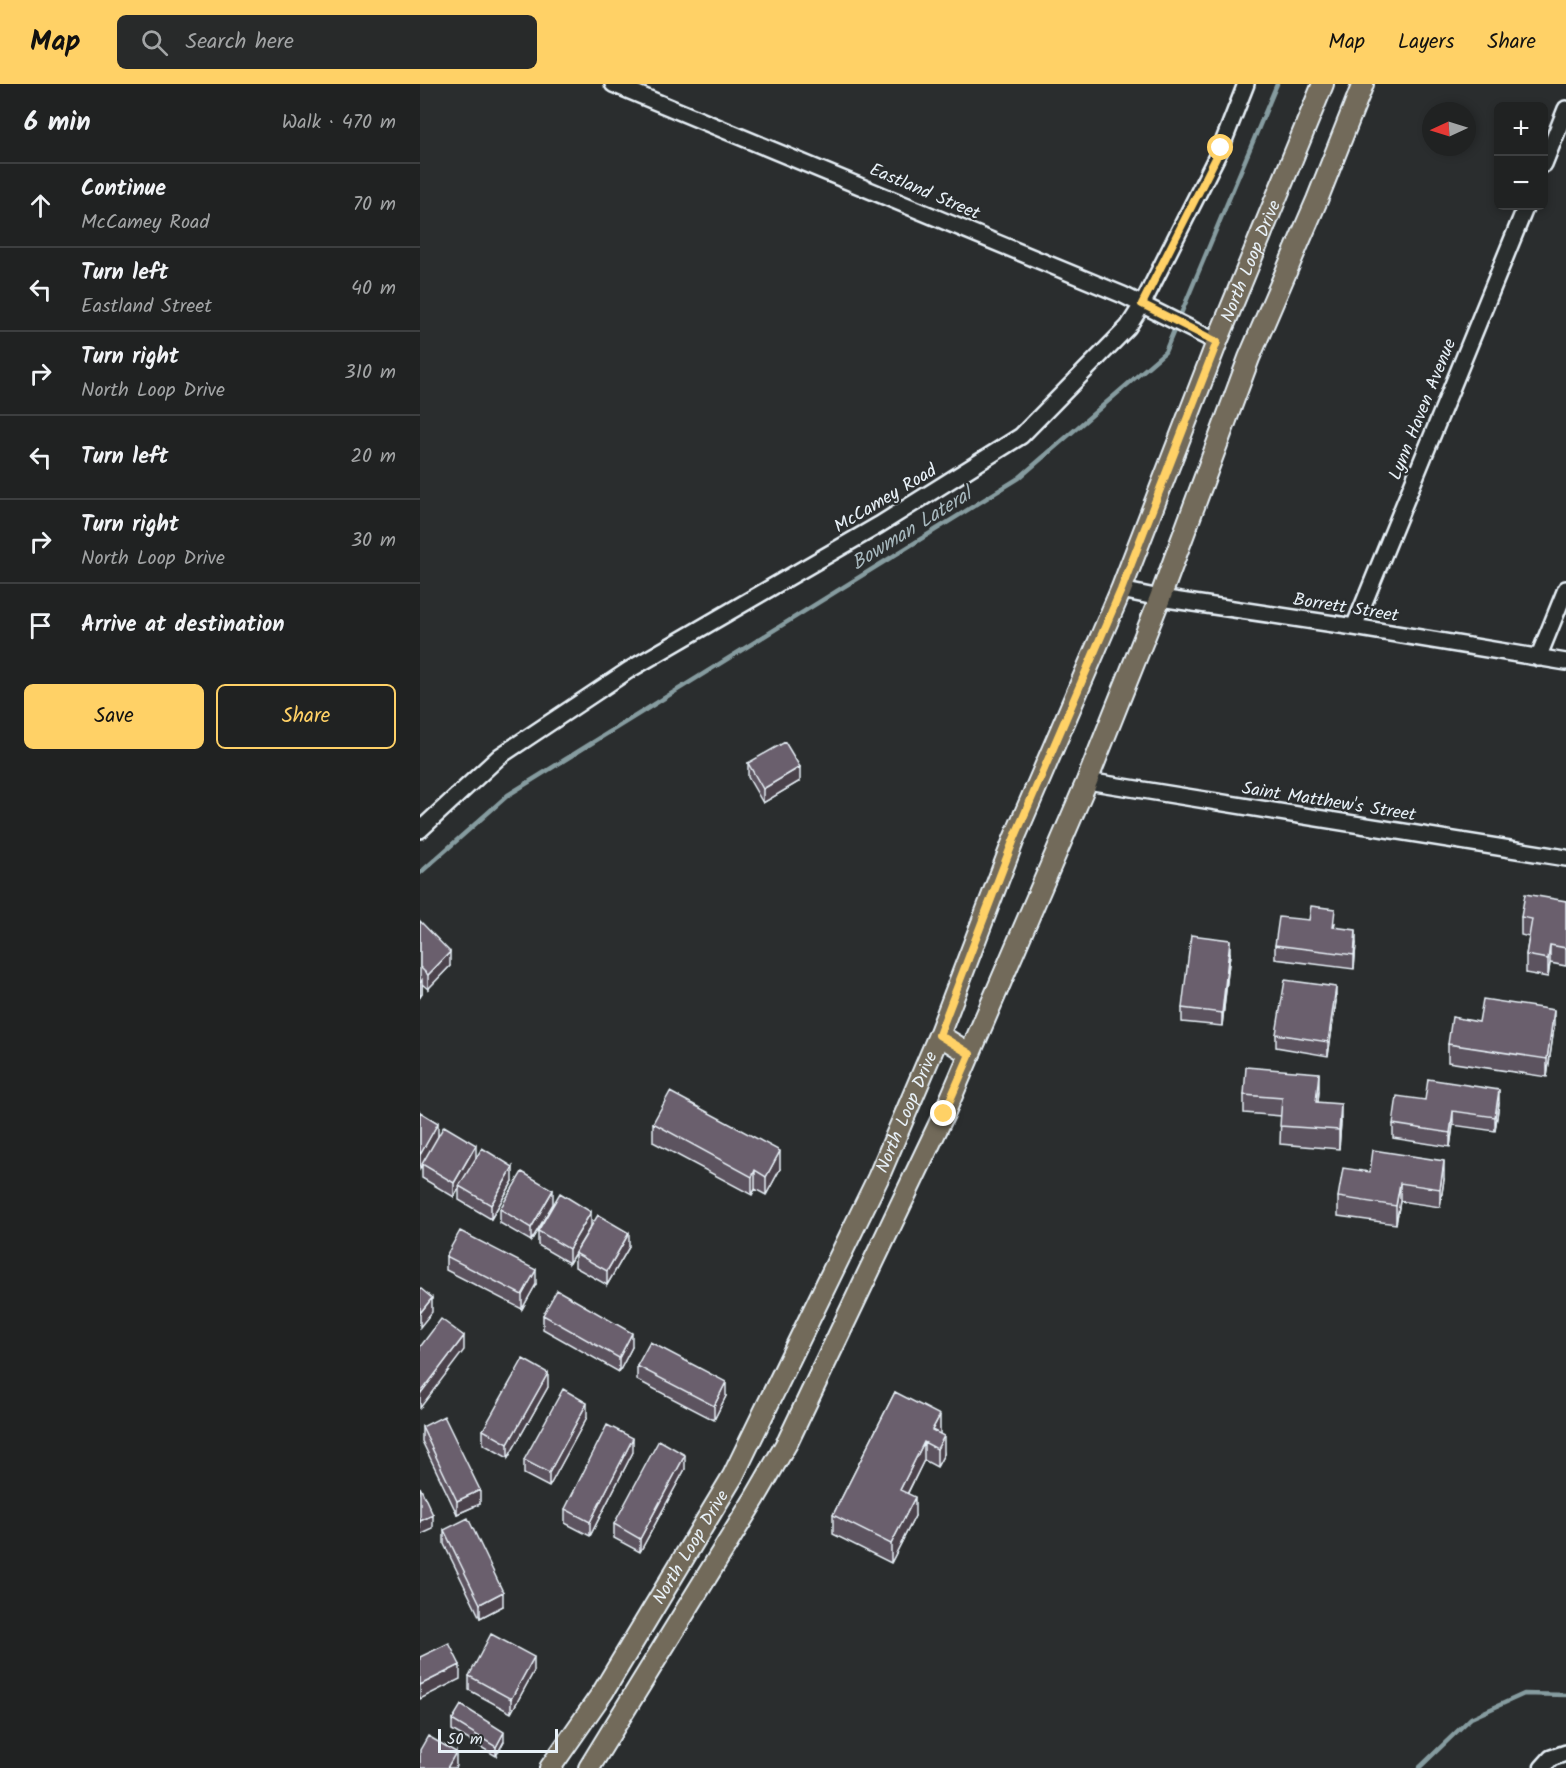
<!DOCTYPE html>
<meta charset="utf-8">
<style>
:root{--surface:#202222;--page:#282a2a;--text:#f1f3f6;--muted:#a2a4a5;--line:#3d3f40;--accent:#ffd166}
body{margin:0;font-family:Kalam,sans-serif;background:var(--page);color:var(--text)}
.controls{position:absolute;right:18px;top:18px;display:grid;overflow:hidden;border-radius:9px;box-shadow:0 3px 9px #0003}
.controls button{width:54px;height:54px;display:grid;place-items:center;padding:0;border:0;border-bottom:2px solid var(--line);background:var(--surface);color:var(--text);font:30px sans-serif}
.compass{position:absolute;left:1002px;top:18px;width:54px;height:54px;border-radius:50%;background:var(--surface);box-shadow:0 3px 9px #0003;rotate:266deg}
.scale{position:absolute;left:18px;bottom:15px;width:120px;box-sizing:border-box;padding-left:6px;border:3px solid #e8f1f8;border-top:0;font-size:16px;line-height:21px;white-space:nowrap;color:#e8f1f8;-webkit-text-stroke:4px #2a2d2e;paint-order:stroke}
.stop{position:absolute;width:18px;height:18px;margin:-14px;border:4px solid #ffd166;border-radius:50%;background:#fff}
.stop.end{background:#ffd166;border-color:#fff;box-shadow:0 2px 6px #0008}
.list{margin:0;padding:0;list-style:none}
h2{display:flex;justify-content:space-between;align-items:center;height:78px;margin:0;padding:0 24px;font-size:26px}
h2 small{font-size:20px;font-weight:400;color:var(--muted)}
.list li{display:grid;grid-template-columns:39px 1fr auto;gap:18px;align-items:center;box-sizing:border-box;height:84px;padding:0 24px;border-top:2px solid var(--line)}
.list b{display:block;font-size:22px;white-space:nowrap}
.list p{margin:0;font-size:20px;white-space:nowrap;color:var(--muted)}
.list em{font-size:20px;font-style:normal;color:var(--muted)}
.actions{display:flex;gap:12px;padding:18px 24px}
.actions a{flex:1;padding:14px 0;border:2px solid var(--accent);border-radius:9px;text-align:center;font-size:21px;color:var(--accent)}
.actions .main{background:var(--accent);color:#111}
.icon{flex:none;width:33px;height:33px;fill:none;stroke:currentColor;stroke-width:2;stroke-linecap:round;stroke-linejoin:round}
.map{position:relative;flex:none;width:1146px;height:1684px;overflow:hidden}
header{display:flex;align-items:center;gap:36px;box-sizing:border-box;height:84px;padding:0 30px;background:var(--accent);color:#111}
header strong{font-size:28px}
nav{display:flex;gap:33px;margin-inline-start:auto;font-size:21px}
.search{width:420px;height:54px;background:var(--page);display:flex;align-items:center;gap:15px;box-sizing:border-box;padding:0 21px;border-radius:9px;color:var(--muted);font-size:22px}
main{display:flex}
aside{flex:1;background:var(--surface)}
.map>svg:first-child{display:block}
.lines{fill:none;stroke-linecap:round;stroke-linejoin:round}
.stream{stroke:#869ca0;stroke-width:4.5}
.minor-casing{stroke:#e8f1f8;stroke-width:20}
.major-casing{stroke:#e8f1f8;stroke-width:24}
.minor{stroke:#2a2d2e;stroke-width:15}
.major{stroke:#726b5a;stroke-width:20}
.wall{fill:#5c525e;stroke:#e8f1f8;stroke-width:1.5}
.shaded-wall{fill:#4b424c;stroke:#e8f1f8;stroke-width:1.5}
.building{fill:#6b5f6d;stroke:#e8f1f8;stroke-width:1.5}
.route{stroke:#ffd166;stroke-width:8}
.labels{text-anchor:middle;stroke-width:4.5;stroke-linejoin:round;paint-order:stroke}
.street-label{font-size:18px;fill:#e8f1f8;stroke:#2a2d2e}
.water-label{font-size:20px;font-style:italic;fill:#a7b8be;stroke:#2a2d2e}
</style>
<header>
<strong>Map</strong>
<div class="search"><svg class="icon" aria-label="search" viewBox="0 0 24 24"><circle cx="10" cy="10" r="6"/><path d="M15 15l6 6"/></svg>Search here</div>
<nav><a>Map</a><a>Layers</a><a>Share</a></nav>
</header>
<main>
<aside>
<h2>6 min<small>Walk · 470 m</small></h2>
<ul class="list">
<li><svg class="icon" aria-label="ahead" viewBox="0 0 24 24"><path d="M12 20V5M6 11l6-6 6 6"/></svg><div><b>Continue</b><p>McCamey Road</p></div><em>70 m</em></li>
<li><svg class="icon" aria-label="left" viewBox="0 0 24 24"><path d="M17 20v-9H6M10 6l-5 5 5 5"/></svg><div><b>Turn left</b><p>Eastland Street</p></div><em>40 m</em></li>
<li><svg class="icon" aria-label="right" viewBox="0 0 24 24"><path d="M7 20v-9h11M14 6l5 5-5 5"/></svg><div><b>Turn right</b><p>North Loop Drive</p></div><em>310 m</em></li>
<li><svg class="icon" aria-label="left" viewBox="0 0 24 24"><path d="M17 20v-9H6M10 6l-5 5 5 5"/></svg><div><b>Turn left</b></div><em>20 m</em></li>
<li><svg class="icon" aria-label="right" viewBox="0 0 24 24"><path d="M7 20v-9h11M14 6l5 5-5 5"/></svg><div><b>Turn right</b><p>North Loop Drive</p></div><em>30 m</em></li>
<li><svg class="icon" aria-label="arrive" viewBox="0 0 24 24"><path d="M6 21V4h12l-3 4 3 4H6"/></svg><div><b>Arrive at destination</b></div></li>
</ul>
<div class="actions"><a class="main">Save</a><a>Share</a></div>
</aside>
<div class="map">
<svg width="1146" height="1684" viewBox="0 0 1146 1684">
<rect width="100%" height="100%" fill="#2a2d2e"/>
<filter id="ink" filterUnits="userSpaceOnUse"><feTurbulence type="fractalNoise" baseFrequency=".0167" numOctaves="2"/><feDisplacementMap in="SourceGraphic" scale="12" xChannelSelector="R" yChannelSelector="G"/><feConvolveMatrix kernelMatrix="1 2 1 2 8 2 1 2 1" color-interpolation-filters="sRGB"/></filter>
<g filter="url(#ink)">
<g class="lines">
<!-- stream -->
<path class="stream" d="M0 789 88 711 599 394 745 268 857 0
M999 1684 1051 1634 1104 1610 1146 1611"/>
<defs>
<path id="minor" d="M193 0 703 211 797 258
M1124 80 1146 25
M701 506 740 514 934 543 1146 578
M934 543 1106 122
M1118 574 1146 505
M667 697 1146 774
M0 746 80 672 209 586 459 441 601 352 708 243 722 221 801 64 826 0
M1122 1684 1131 1674 1146 1669"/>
<g id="major">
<path d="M519 951 550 970"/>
<path id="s1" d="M130 1684 183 1608 313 1392 458 1094 519 951 594 755 701 506 797 258 903 0"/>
<path d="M169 1684 335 1414 368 1357 524 1030 667 697 740 514 829 274 897 116 943 0"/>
</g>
</defs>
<!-- minor casing -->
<use href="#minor" class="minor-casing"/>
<!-- major casing -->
<use href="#major" class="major-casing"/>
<!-- minor -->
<use href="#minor" class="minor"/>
<!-- major -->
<use href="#major" class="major"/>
</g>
<!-- wall -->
<path class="wall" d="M328 679 380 697 343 719 328 693Z
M1146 817V882L1130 879 1128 893 1106 889V871L1109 853 1101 851V833Z
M0 838 30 882 8 905 2 900V910L0 913Z
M915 839 914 843 936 859 934 885 855 875V861Z
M810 870 802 942 762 938V924Z
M916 917 908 972 856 963V950Z
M1059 938 1134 944 1127 993 1028 978V960Z
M899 1007 898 1018 921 1038 919 1065 860 1060 861 1032 824 1029V1011Z
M1005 1016 1079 1019 1075 1047 1033 1041 1030 1063 973 1054V1040Z
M0 1028 18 1052 93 1097 71 1135 39 1116V1104L34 1113 2 1094V1081L0 1085Z
M233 1039 360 1085 346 1111 335 1105 332 1111 233 1058Z
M950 1088 1024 1095 1020 1123 980 1117 976 1140 918 1132V1113Z
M133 1120 111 1157 80 1139V1125Z
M171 1142 209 1163 187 1201 155 1183V1169L149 1179 118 1161V1147Z
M26 1172 116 1200 102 1225 26 1186Z
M123 1231 212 1263 199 1288 123 1245Z
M217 1282 306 1312 294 1336 217 1296Z
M128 1303 88 1374 63 1360V1346Z
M475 1308 520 1350 524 1370 517 1383 504 1376 488 1409 495 1432 471 1479 413 1450V1431Z
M167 1333 129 1403 104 1390V1376Z
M2 1343 60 1420 37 1430 2 1357Z
M213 1368 170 1452 145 1439V1425Z
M265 1385 220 1468 194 1454V1440Z
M24 1446 83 1522 60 1534 24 1460Z
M114 1587 91 1629 49 1606V1592Z
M32 1636 84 1657 76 1672 32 1646Z"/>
<!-- shaded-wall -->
<path class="shaded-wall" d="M380 683V697L343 719V705Z
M936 846V859L934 885V871Z
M810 856V870L802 942V929Z
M1130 861V879L1128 893V875Z
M30 868V882L8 905V891Z
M2 896V910L0 913V899Z
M916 903V917L908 972V958Z
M1134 926V944L1127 993V975Z
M899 989V1007L896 1036V1018Z
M1079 1006V1019L1075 1047V1033Z
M921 1020V1038L919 1065V1046Z
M1033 1027V1041L1030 1063V1049Z
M18 1039V1053L0 1085V1071Z
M56 1061V1075L34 1113V1099Z
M360 1067V1085L346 1111V1093Z
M1024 1077V1095L1020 1123V1105Z
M93 1083V1097L71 1135V1121Z
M335 1086V1105L332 1111V1093Z
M980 1099V1117L976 1140V1122Z
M133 1106V1120L111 1157V1144Z
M171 1128V1142L149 1179V1165Z
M209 1149V1163L187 1201V1187Z
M116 1186V1200L102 1225V1211Z
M12 1214V1228L0 1243V1229Z
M212 1249V1263L199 1288V1274Z
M44 1252V1266L0 1324V1310Z
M128 1289V1303L88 1374V1360Z
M306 1298V1312L294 1336V1322Z
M167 1319V1333L129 1403V1389Z
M520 1331V1349L512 1364V1346Z
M524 1352V1370L517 1383V1365Z
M213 1354V1368L170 1452V1438Z
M504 1358V1376L480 1424V1406Z
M265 1371V1385L220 1468V1455Z
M60 1406V1420L37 1430V1417Z
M495 1413V1432L471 1479V1460Z
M13 1431V1445L0 1451V1437Z
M83 1508V1522L60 1534V1520Z
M114 1573V1587L91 1629V1615Z
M40 1581V1595L0 1615V1601Z
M84 1648V1657L76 1672V1663Z
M36 1668V1682L35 1684H27Z"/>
<!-- building -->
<path class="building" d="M365 658 380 683 343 705 328 679Z
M1105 810 1146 817V864L1130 861 1128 875 1106 871 1112 835 1101 833Z
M891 822 915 825 913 843 936 846 934 871 855 861 859 833 889 836Z
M0 837 30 868 8 891 0 883Z
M771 851 810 856 802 929 762 924Z
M865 896 916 903 908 958 856 950Z
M1063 915 1134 926 1127 975 1028 960 1032 933 1059 938Z
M826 983 899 989 896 1018 921 1020 919 1046 860 1042 862 1014 824 1011Z
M1008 995 1079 1006 1075 1033 1033 1027 1030 1049 973 1040 977 1012 1005 1016Z
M250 1008 360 1067 346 1093 335 1086 332 1093 233 1039Z
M0 1028 18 1039 0 1071Z
M24 1042 56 1061 34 1099 2 1080Z
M62 1064 93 1083 71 1121 39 1102Z
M953 1066 1024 1077 1020 1105 980 1099 976 1122 918 1113 923 1084 950 1088Z
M102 1088 133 1106 111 1144 80 1125Z
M140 1109 171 1128 149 1165 118 1147Z
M178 1131 209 1149 187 1187 155 1169Z
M40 1147 116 1186 102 1211 26 1172Z
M0 1204 12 1214 0 1229Z
M137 1206 212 1249 199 1274 123 1231Z
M21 1235 44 1252 0 1310V1263Z
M230 1258 306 1298 294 1322 217 1282Z
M103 1275 128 1289 88 1360 63 1346Z
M143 1305 167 1319 129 1389 104 1376Z
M475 1308 520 1331 512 1346 524 1352 517 1365 504 1358 480 1406 495 1413 471 1460 413 1431Z
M24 1332 60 1406 37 1417 2 1343Z
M187 1341 213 1354 170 1438 145 1425Z
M239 1356 265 1371 220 1455 194 1440Z
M0 1403 13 1431 0 1437Z
M48 1434 83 1508 60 1520 24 1446Z
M71 1550 114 1573 91 1615 49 1592Z
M29 1559 40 1581 0 1601V1573Z
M41 1621 84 1648 76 1663 32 1636Z
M8 1652 36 1668 27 1684H0V1666Z"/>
</g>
<g class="lines" filter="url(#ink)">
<!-- route -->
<path class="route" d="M524 1030 550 970 519 951 594 755 701 506 797 258 722 220 801 64"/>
</g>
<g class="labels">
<!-- street labels -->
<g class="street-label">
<text transform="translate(505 107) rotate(23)" y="6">Eastland Street</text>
<text dy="6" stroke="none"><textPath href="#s1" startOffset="1666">North Loop Drive</textPath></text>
<text transform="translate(1002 325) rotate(-68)" y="6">Lynn Haven Avenue</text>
<text transform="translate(465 414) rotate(-31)" y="6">McCamey Road</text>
<text transform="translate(926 523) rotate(9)" y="6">Borrett Street</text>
<text transform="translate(909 717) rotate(9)" y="6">Saint Matthew's Street</text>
<text dy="6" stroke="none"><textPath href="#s1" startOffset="748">North Loop Drive</textPath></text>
<text dy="6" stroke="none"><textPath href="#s1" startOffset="262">North Loop Drive</textPath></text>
</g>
<!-- water labels -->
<g class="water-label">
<text transform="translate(491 444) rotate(-32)" y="7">Bowman Lateral</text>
</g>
</g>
</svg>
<div class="controls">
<button>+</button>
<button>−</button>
</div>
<svg class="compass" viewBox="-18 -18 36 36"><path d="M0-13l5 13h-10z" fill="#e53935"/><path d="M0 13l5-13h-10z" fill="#a2a4a5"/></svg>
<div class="scale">50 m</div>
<div class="stop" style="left:801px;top:64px"></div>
<div class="stop end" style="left:524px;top:1030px"></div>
</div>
</main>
